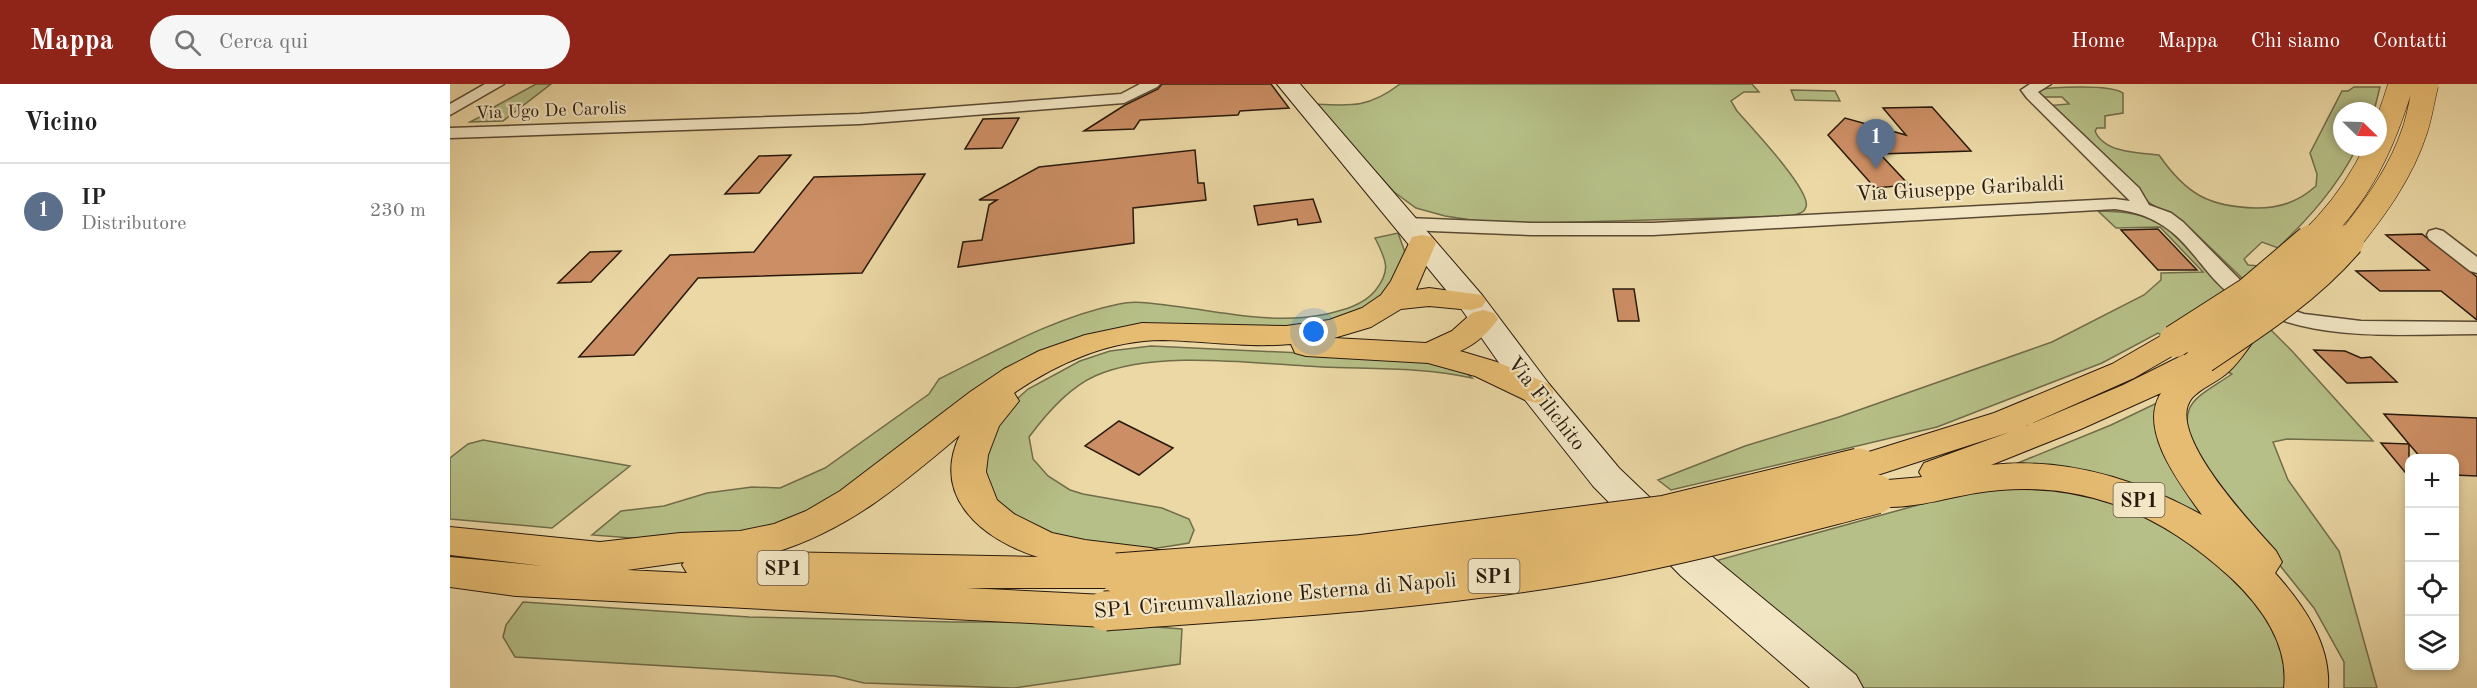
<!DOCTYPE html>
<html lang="it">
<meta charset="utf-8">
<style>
:root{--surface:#fff;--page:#f6f6f6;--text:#222;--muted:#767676;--line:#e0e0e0;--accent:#8f2418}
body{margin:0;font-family:"Old Standard TT",serif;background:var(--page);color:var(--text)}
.controls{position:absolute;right:18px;bottom:18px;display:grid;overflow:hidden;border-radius:12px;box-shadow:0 3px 9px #0003}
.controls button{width:54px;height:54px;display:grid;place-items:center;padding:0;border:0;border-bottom:2px solid var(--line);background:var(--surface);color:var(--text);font:30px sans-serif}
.compass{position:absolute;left:1883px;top:18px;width:54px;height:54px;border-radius:50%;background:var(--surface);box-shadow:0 3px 9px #0003;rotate:113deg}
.you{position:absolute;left:864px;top:248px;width:21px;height:21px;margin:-15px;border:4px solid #fff;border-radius:50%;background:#1a73e8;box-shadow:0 0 0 9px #1a73e833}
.badge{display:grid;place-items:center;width:39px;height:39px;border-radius:50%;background:var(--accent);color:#fff;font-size:20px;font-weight:700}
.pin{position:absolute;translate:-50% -50px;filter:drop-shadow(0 2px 3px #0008)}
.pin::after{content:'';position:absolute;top:32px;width:21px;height:18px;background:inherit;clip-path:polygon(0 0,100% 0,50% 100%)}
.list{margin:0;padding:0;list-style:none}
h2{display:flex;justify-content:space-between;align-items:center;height:78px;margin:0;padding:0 24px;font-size:26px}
h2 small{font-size:20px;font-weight:400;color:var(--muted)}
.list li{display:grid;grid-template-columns:39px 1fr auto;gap:18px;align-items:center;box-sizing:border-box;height:96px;padding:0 24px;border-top:2px solid var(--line)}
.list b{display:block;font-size:22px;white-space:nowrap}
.list p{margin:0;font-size:20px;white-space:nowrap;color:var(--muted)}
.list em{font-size:20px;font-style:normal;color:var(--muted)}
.icon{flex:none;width:33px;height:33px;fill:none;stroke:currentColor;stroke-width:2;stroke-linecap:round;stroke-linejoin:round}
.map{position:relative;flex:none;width:2027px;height:604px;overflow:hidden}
header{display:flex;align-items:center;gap:36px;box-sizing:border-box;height:84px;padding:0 30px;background:var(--accent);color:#fff}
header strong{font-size:28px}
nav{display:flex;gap:33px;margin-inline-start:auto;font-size:21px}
.search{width:420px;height:54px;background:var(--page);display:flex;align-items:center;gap:15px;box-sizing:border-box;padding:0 21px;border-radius:33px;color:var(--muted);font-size:22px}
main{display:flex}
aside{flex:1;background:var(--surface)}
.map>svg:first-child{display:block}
.green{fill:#b6bf87;stroke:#706c4a;stroke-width:1.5}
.building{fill:#cc8e64;stroke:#29190c;stroke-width:1.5}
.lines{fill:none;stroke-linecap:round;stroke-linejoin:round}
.street-casing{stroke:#5a4932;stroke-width:3}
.secondary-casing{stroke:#29190c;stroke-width:2}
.highway-casing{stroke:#29190c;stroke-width:2}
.street{fill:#f2e6c4;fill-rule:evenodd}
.secondary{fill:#f2e6c4;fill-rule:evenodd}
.highway{fill:#e6bc72;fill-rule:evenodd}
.highway-bridge-far2-casing{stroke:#29190c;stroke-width:26;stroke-linecap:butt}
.highway-bridge-far1-casing{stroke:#29190c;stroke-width:34;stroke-linecap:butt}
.highway-bridge-casing{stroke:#29190c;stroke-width:41;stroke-linecap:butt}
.highway-bridge-far2{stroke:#e6bc72;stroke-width:25}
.highway-bridge-far1{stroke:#e6bc72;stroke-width:32}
.highway-bridge{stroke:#e6bc72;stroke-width:39}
.labels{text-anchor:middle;stroke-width:4.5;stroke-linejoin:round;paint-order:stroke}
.far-street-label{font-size:18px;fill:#29190c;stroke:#f2e6c4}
.shield{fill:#f2e6c4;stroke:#655643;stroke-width:1.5}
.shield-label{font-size:20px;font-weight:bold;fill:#29190c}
.street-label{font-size:21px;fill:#29190c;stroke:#f2e6c4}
</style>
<header>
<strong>Mappa</strong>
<div class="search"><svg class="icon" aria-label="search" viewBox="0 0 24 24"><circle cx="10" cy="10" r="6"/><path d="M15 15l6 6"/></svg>Cerca qui</div>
<nav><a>Home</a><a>Mappa</a><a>Chi siamo</a><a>Contatti</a></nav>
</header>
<main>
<aside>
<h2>Vicino<small></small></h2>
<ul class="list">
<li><span class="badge" style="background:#5c6f8a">1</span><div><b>IP</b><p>Distributore</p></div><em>230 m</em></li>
</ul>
</aside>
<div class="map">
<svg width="2027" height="604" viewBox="0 0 2027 604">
<rect width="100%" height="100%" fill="#ebd8a5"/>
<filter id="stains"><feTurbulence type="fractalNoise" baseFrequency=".00333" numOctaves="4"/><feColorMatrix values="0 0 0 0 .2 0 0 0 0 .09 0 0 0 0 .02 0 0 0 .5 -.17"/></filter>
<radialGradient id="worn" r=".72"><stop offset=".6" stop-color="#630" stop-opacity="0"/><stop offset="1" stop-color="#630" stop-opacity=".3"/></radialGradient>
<!-- green -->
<path class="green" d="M86 0H101L53 37 20 38C30 32 39 30 48 24L44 23Z
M950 0H1302L1309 8H1294L1281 17 1287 27C1299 41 1362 107 1356 123 1354 130 1346 130 1341 132L1094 139 1028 137 995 132 966 124 944 108 864 20C901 22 919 24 950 0Z
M1904 3H1930L1924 27H1892V63H1907C1888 102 1859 134 1828 164L1812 158 1794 175 1798 181 1810 182 1793 195 1740 144 1693 115 1594 22 1619 20 1612 13H1588L1585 6C1602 3 1660 0 1673 9V29L1655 32V44H1647L1645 47C1654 69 1689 69 1709 71 1736 110 1759 123 1806 124 1830 124 1848 118 1866 102L1867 90 1860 69 1892 7H1898Z
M1341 6 1385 7 1390 17 1345 16Z
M1648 127C1673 127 1693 130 1715 140L1842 267 1923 357 1837 355 1823 358 1838 396 1889 467 1927 604H1894V578L1864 524 1743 373C1729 317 1739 319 1782 290L1708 249 1652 279 1487 343 1221 406 1208 396 1295 362 1389 333 1602 258 1694 211 1711 196V189L1753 188 1710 143 1666 144Z
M948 149 956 171 941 209 882 241 647 250 402 407 329 441 257 455H195L142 451 171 427 214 422 257 409 302 403 330 404 375 384 479 310 489 295C546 267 605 233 669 220 686 216 706 220 723 222 775 228 825 241 877 230 894 226 913 221 925 207 942 186 936 176 925 154Z
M701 262 978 275 1011 284 1022 294C973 283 922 285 872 283 807 280 705 265 645 292 618 304 596 330 579 353L583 375 598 392 620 406 633 410 712 424 739 435 744 446 739 459 695 466H648L573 439 540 411 532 370 554 327 578 305 630 277 660 267Z
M1709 318 1780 453 1563 381 1661 341Z
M33 356 180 382 102 444 0 435V374L18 360Z
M1549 401 1610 403 1713 434 1819 521 1843 604H1411L1265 477 1497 413Z
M73 518 299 533 505 538H639L732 545 730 580 564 604 414 599 385 592 65 573 53 553 56 541Z"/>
<!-- building -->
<path class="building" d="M712 0H821L839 24 790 27 788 31 690 36 684 45 634 47 675 21 708 5Z
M1482 23 1521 67 1430 70 1459 101 1425 104 1378 51 1395 34 1456 51 1433 24Z
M569 34 552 64 515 65 533 35Z
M745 66 748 99H754L756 116 683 124 684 159 508 183 513 158 532 156 539 121 547 116H529L589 83Z
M341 71 309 109 275 110 309 72Z
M475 90 412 189 248 194 184 271 129 273 220 171 304 168 364 93Z
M863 115 871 138 848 141 847 135 808 141 804 122Z
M1708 145 1747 186H1708L1671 146Z
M1972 150 2027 193V236L1991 207H1930L1906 187 1979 186 1936 151Z
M171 167 141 198 108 199 140 168Z
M1163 205H1184L1189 237H1168Z
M1864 266 1895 267 1911 274 1921 273 1947 298 1897 299Z
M1934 330 2027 334V392L2004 391V375H1972L1959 360V393L1931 359 1959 360Z
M669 337 723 364 689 391 635 362Z"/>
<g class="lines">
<defs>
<path id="street" d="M35 0H54L0 31V20Z
M690 0H710L707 3 674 19 410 40 0 54V44L410 30 671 10Z
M1580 0H1601L1588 8 1689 104 1699 121 1721 129 1733 138 1798 204 1833 223 1854 230 1911 237 2027 238V250C1952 250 1866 259 1798 222 1742 192 1743 135 1665 125L1203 151H1081L956 146 949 144 947 140 949 136 956 134 1081 139H1203L1665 115 1680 117 1577 14 1571 6Z
M1986 145 1993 147 2027 173V189L2020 187 1979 155 1977 151 1979 147Z"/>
<path id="secondary" d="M827 0H850L1032 211 1099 300 1169 384 1259 470 1406 591 1413 604H1360L1231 492 1143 402 1075 316 1010 223Z"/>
<path id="highway" d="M972 151 982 153 986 159 966 206 979 204 1032 211 1036 217 1032 223 1021 226 979 222 951 225 921 243 884 254 976 259 1002 247 1022 229 1033 226 1044 229 1048 235C1038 249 1026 260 1010 267L1047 278 1099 300 1104 308 1099 316 1087 319 1075 316 1025 292 978 279 856 272 845 269 841 260C799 264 756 257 713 256 660 256 607 279 564 309L569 317 549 342 538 371 536 388 547 416 564 430 602 449 635 456 701 464 715 468 721 479 715 490 701 494 674 492 670 500 656 504H516L655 511 670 515 676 527 670 539 655 543 66 512 0 503V473L93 482 0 471V443L150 458 230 449 290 447 324 440 356 427 390 407 520 308 554 285 589 267 635 251 692 239 836 242 879 236 912 224 931 211 941 197 962 153ZM510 351C480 413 533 456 588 473L326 468C400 445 452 400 510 351ZM234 478 232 481 237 489 177 486Z
M1789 245 1800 248 1805 255C1796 267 1787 281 1776 290 1765 299 1751 304 1742 314 1713 348 1804 442 1826 467L1832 478 1825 489C1853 520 1881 560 1878 604H1834C1839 560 1811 522 1780 493 1707 426 1625 393 1526 409 1490 415 1448 430 1413 419L1408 410 1413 401 1426 397 1472 393 1469 388 1474 379 1560 348 1409 397 1396 393 1391 384 1396 375 1544 329 1662 280 1714 250 1725 247 1736 250 1741 257 1736 264 1684 294 1576 342 1673 301 1737 269 1748 266 1760 270 1778 248ZM1711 309C1687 346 1731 401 1752 431 1687 395 1616 373 1541 381L1631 345Z"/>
</defs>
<!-- street casing -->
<use href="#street" class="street-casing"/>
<!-- secondary casing -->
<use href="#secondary" class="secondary-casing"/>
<!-- highway casing -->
<use href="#highway" class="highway-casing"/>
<!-- street -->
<use href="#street" class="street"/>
<!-- secondary -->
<use href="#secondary" class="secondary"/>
<!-- highway -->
<use href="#highway" class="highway"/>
<defs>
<path id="highway-bridge-far2" d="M1859 159C1908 113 1932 63 1951 0
M1897 159C1925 124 1951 89 1965 46 1970 31 1972 15 1976 0"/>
<path id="highway-bridge-far1" d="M1725 257 1800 209 1861 157
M1753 273C1804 239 1858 204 1898 157"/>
<path id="highway-bridge" d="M667 489 907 471 1216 431 1409 384
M655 527C810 515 967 507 1121 481 1224 464 1325 436 1426 410"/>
</defs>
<!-- highway-bridge-far2 casing -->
<use href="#highway-bridge-far2" class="highway-bridge-far2-casing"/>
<!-- highway-bridge-far1 casing -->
<use href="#highway-bridge-far1" class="highway-bridge-far1-casing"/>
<!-- highway-bridge casing -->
<use href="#highway-bridge" class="highway-bridge-casing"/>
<!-- highway-bridge-far2 -->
<use href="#highway-bridge-far2" class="highway-bridge-far2"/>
<!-- highway-bridge-far1 -->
<use href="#highway-bridge-far1" class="highway-bridge-far1"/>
<!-- highway-bridge -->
<use href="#highway-bridge" class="highway-bridge"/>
</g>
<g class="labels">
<!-- far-street labels -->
<g class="far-street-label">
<text transform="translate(101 26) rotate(-2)" y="6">Via Ugo De Carolis</text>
</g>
<!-- shield labels -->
<g class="shield">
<rect x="1663.5" y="399" width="51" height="34" rx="4.5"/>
<rect x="307.5" y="467" width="51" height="34" rx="4.5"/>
<rect x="1018.5" y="475" width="51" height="34" rx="4.5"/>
</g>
<g class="shield-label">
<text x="1689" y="423">SP1</text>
<text x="333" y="491">SP1</text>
<text x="1044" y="499">SP1</text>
</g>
<!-- street labels -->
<g class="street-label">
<text transform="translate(1510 104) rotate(-3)" y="7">Via Giuseppe Garibaldi</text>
<text transform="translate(1097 319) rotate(52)" y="7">Via Filichito</text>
<text transform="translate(825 511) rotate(-5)" y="7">SP1 Circumvallazione Esterna di Napoli</text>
</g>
</g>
<rect width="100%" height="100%" filter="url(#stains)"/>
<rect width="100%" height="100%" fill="url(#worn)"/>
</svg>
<div class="controls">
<button>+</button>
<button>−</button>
<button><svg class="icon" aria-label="locate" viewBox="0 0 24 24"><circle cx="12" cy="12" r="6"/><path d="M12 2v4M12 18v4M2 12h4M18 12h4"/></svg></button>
<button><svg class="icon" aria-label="layers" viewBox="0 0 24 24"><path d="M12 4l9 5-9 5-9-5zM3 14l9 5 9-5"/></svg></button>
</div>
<svg class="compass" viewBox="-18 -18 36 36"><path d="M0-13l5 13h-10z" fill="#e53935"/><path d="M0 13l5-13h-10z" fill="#767676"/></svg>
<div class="you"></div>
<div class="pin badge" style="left:1426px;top:85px;background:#5c6f8a">1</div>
</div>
</main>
